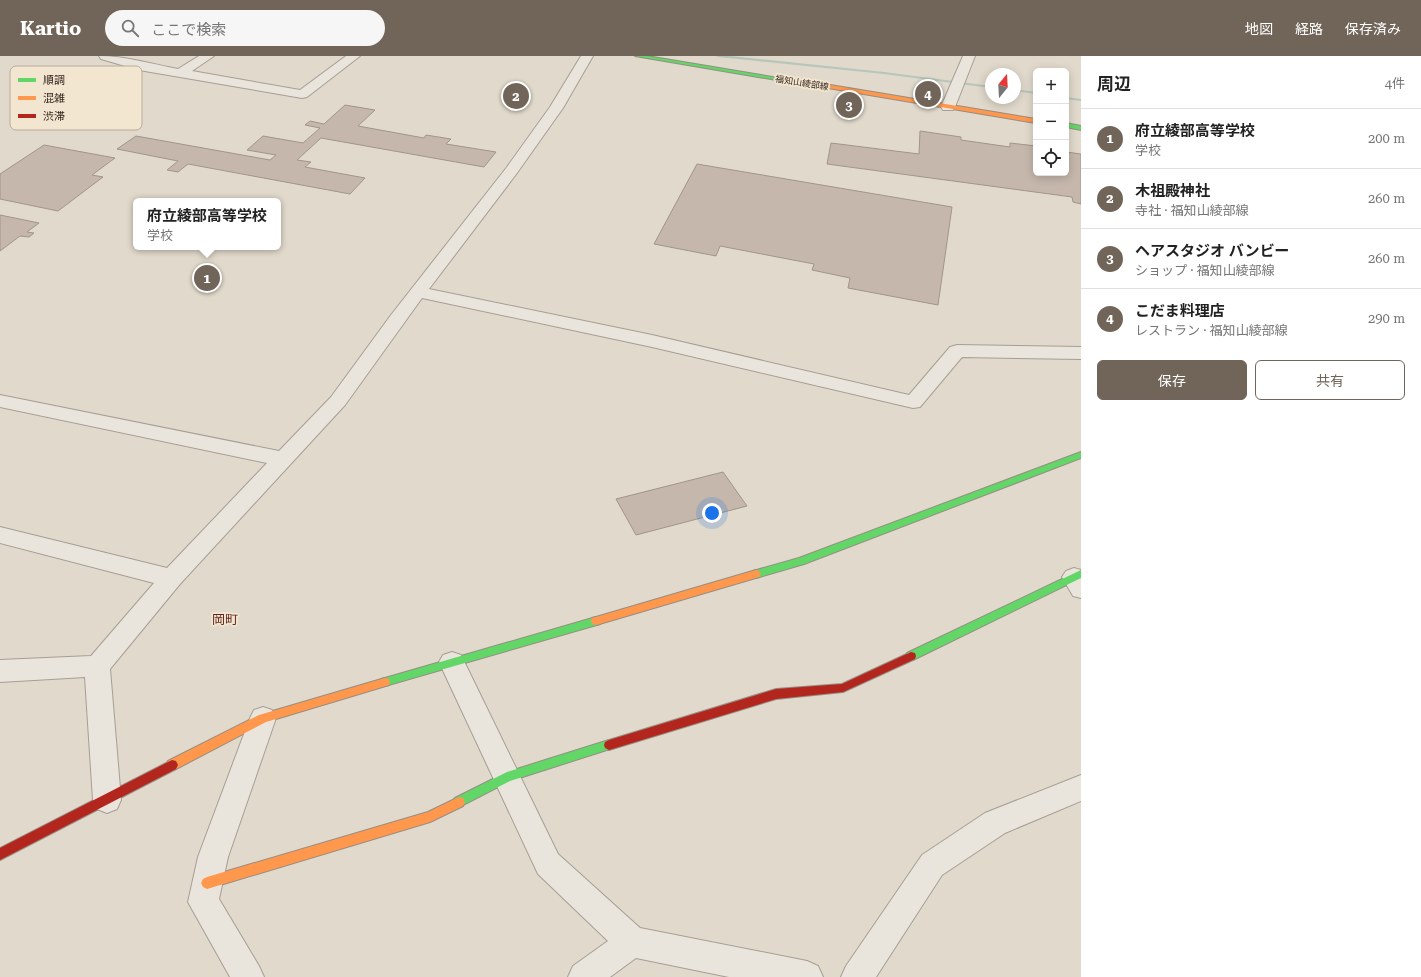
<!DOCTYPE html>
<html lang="ja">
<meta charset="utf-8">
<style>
:root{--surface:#fff;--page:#f6f6f6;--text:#222;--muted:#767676;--line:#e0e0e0;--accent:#71655a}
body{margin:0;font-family:"Roboto Serif","Noto Sans JP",serif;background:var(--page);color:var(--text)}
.controls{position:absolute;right:12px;top:12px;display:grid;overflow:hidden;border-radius:6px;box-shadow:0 2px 10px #0003}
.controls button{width:36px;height:36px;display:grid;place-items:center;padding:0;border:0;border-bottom:1px solid var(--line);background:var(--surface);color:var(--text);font:20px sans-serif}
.compass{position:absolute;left:985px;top:12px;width:36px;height:36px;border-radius:50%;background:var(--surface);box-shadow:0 2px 10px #0003;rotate:18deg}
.you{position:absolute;left:712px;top:457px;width:14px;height:14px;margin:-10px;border:3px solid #fff;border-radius:50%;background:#1a73e8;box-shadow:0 0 0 6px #1a73e833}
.badge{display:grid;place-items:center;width:26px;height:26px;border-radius:50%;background:var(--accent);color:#fff;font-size:13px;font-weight:700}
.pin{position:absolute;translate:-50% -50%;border:2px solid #fff;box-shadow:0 1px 4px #0006}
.popup{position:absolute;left:133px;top:142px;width:148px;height:52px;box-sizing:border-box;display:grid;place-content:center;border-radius:6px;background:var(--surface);filter:drop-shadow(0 1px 3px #0005);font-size:13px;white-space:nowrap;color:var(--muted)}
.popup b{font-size:15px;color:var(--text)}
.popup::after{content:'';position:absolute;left:50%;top:100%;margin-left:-8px;border:8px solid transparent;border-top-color:var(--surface)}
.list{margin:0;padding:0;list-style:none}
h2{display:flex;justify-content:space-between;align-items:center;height:52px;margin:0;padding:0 16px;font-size:17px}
h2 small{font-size:13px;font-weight:400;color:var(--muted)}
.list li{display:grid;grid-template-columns:26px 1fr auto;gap:12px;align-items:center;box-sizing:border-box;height:60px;padding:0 16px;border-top:1px solid var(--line)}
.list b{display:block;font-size:15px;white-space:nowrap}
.list p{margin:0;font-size:13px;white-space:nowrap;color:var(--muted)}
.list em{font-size:13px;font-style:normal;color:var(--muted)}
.actions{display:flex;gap:8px;padding:12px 16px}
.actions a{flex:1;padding:9px 0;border:1px solid var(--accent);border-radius:6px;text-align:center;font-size:14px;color:var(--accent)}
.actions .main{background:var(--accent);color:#fff}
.icon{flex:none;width:22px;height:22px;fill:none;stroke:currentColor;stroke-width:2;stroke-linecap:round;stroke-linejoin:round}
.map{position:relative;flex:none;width:1081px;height:921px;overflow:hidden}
header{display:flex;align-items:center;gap:24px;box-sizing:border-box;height:56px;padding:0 20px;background:var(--accent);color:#fff}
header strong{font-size:19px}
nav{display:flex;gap:22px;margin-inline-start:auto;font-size:14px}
.search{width:280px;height:36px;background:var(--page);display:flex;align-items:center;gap:10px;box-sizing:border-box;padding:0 14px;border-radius:22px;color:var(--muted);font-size:15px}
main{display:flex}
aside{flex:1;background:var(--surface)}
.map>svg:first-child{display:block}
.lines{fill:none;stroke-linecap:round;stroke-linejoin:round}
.stream{fill:#b6c6bb;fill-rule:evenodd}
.building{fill:#c5b7ac;stroke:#a1958b}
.street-casing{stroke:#a69e95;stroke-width:2}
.fast-casing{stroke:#968e84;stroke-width:2}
.slow-casing{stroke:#968e84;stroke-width:2}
.jam-casing{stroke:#968e84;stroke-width:2}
.street{fill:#eae5dc;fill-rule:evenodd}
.fast{fill:#63d668;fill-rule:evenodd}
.slow{fill:#ff974d;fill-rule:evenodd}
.jam{fill:#b3261e;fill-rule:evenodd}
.labels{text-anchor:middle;stroke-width:3.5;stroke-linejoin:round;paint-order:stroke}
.far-street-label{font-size:9px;fill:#34261d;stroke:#f3e6d0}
.quarter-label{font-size:13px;fill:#5f261f;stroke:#f3e6d0}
.key{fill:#f3e6d0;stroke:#baac9a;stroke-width:1}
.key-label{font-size:11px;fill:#34261d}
</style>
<header>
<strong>Kartio</strong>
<div class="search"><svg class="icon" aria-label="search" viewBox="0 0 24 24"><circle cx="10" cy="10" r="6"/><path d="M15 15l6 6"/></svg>ここで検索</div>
<nav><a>地図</a><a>経路</a><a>保存済み</a></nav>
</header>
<main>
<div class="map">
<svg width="1081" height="921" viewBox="0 0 1081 921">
<rect width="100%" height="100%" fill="#e1d9cb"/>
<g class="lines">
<!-- stream -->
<path class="stream" d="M716 0H731L884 16 991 30V32L884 18 718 1Z
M1015 33 1036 36V38L1015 35Z
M1066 41 1081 43V45L1066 43Z"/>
</g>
<!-- building -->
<path class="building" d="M345 49 375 54 358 70 424 82 426 79 451 83 446 88 496 96 484 111 321 82 297 104 311 106 305 111 365 122 350 138 188 108 178 116 167 114 178 105 117 93 136 80 270 104 276 99 247 94 263 80 303 87 320 72 305 69 310 65 324 68Z
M920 75 961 81V84L1010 91V87L1036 90V117H1066V96L1081 98V148L1073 146 1072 141 827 108 831 87 919 98Z
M44 89 115 102 92 119 103 121 58 155 0 143V118Z
M697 108 952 151 938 249 848 232 850 222 812 214 814 208 720 190 716 200 654 188Z
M0 159 39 167 27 176 34 177 29 181 20 180 0 195Z
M723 416 747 450 636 479 616 443Z"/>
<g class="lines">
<defs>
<path id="street" d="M99 0C125 0 152 8 178 13L199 0H214L192 15 300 34 346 0H360L307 41 302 42 139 14 101 3Z
M581 0H593L563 52 517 117 429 233 652 279 909 339 950 291 957 289 1081 291V303L962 301 920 351 913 352 652 291 422 242 345 349 180 528 110 613 121 744 117 753 107 757 97 753 93 744 85 621 0 626V604L91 600 154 527 0 487V471L167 512 267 407 0 351V339L279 395 331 341 391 259 507 111 550 51Z
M963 0H975L955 51 953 54H943L941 51Z
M1074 512 1081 514V542L1073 540 1062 521 1066 515Z
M452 596 461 599 558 798 640 872 807 905 818 910 823 921H729L636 902 610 921H568L573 910 608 885 538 818 439 606 443 599Z
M263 651 272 654 276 662 228 801 219 843 259 910 264 921H230L188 846 198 801 250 662 254 654Z
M1081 719V745L1005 777 942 819 876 921H841L846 910 922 799 985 757Z"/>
<path id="fast" d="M635 0H647L803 26 800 28Z
M1066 67 1081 70V74L1066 71Z
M1081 396V402L804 508 756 522 753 521 751 518 753 515 799 502Z
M1081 514V522L915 603 911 604 907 603 906 600 907 597Z
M596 561 600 562 601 565 600 568 385 630 381 629 380 626 381 623 385 622Z
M609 684 613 686 614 689 613 692 510 725 459 751 455 750 453 746 455 742 507 716Z"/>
<path id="slow" d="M800 24 1036 63V67L798 27V25Z
M756 514 759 515 761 518 759 521 596 569 592 568 591 565 592 562 596 561Z
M385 622 389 623 390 626 389 629 266 666 176 713 172 714 168 713 166 709 168 705 259 659Z
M459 741 463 742 465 746 463 750 430 766 207 833 203 831 201 827 203 823 207 821 428 756Z"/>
<path id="jam" d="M911 596 915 597 916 600 915 603 843 636 776 643 609 694 605 692 604 689 605 686 609 684 776 633 842 628Z
M172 704 176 705 178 709 176 713 0 804V792Z"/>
</defs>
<!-- street casing -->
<use href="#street" class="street-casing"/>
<!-- fast casing -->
<use href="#fast" class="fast-casing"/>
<!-- slow casing -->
<use href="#slow" class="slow-casing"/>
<!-- jam casing -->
<use href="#jam" class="jam-casing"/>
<!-- street -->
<use href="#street" class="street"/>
<!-- fast -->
<use href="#fast" class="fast"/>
<!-- slow -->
<use href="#slow" class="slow"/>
<!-- jam -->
<use href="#jam" class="jam"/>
</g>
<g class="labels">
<!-- far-street labels -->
<g class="far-street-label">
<text transform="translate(802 27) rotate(9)" y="3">福知山綾部線</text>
</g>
<!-- quarter labels -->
<g class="quarter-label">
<text x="225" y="568">岡町</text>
</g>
</g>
<!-- legend -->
<rect x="10" y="10" width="132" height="64" rx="6" class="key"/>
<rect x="18" y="22" width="18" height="4" fill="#63d668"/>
<rect x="18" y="40" width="18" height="4" fill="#ff974d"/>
<rect x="18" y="58" width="18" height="4" fill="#b3261e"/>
<g class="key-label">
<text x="43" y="28">順調</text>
<text x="43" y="46">混雑</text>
<text x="43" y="64">渋滞</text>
</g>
</svg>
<div class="controls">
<button>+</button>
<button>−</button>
<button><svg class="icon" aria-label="locate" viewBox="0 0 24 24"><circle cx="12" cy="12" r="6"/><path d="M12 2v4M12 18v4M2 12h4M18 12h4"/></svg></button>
</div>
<svg class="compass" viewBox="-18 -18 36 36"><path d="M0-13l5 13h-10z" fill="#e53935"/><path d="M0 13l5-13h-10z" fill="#767676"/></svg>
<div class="you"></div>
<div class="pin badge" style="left:207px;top:222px">1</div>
<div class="popup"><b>府立綾部高等学校</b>学校</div>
<div class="pin badge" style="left:516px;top:40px">2</div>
<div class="pin badge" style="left:849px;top:49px">3</div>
<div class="pin badge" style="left:928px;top:38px">4</div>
</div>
<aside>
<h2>周辺<small>4件</small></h2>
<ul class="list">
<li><span class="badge">1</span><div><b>府立綾部高等学校</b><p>学校</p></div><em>200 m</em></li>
<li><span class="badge">2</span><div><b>木祖殿神社</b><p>寺社 · 福知山綾部線</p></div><em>260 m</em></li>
<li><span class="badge">3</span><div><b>ヘアスタジオ バンビー</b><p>ショップ · 福知山綾部線</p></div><em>260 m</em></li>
<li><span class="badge">4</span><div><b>こだま料理店</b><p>レストラン · 福知山綾部線</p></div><em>290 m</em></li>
</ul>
<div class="actions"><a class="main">保存</a><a>共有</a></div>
</aside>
</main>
